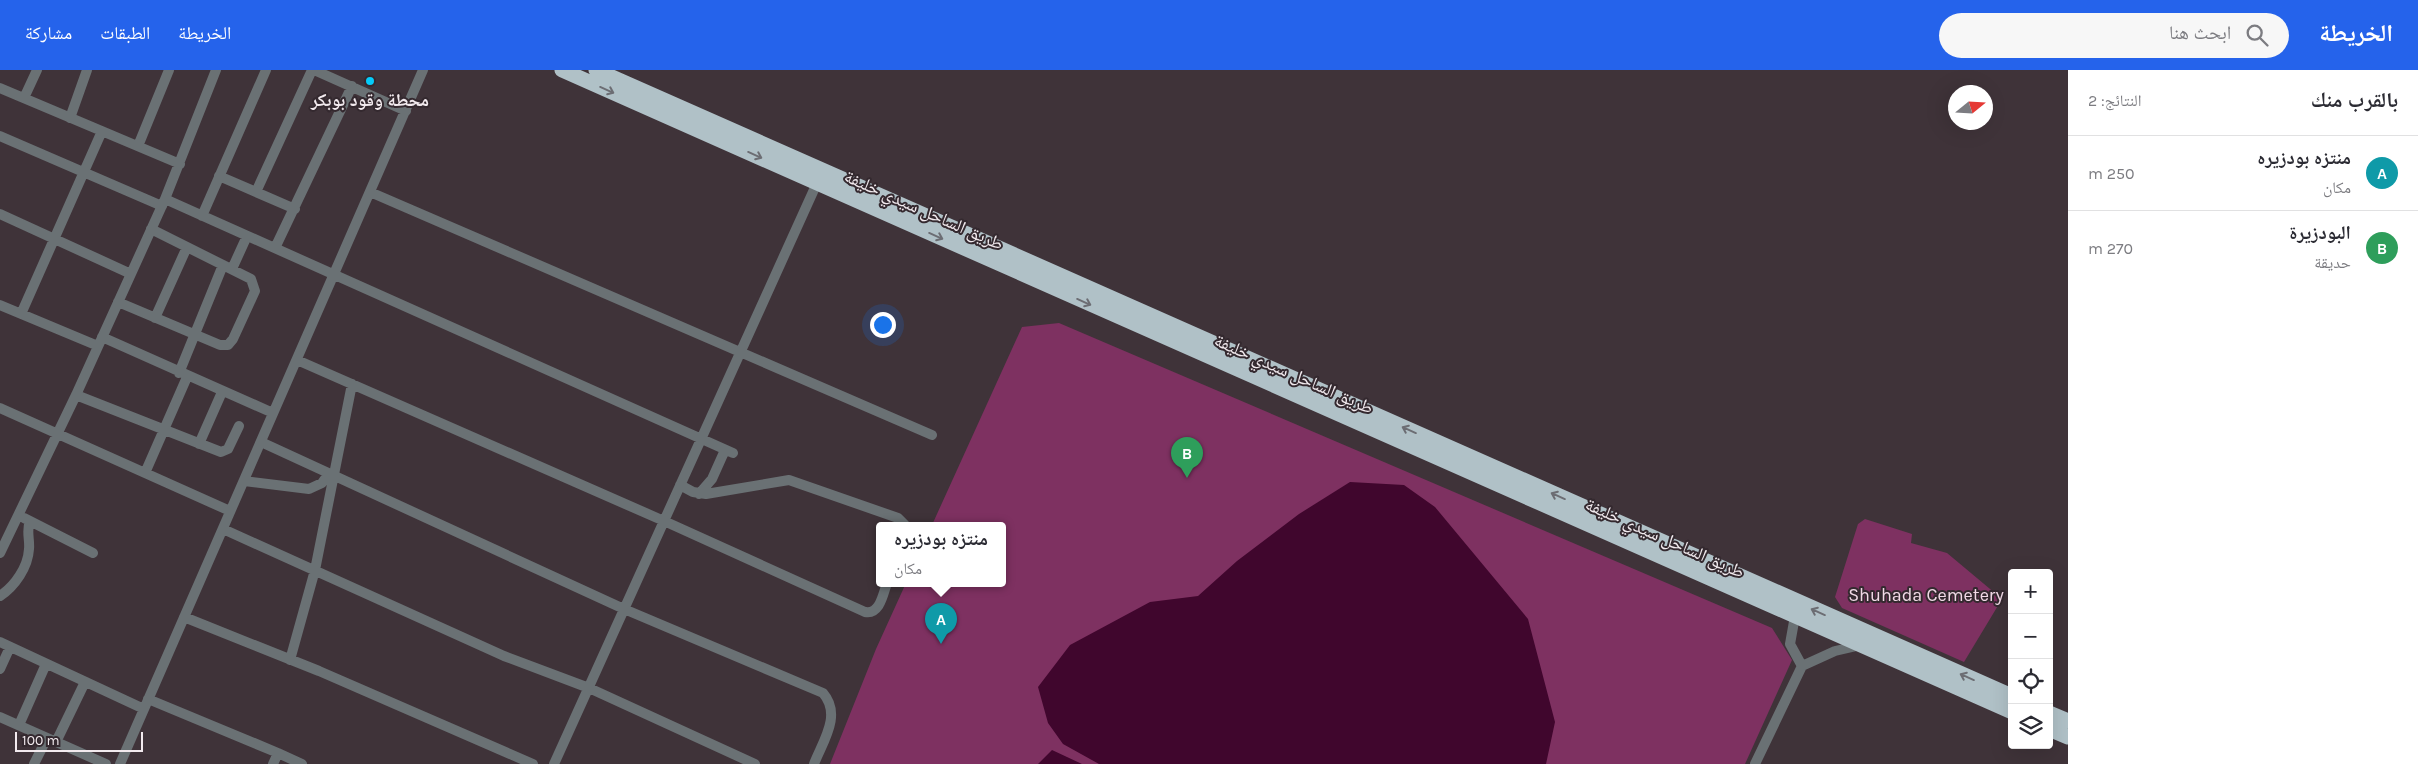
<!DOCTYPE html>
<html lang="ar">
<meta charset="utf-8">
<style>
:root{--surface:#fff;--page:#f7f7f7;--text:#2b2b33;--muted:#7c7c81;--line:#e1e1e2;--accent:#2563eb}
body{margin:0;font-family:Karla,"Noto Naskh Arabic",sans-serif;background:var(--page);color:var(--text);direction:rtl}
.controls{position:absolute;right:15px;bottom:15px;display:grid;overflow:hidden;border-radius:5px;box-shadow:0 5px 20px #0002}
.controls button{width:45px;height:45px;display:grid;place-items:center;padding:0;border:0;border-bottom:1px solid var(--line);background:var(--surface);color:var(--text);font:25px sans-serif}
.compass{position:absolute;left:1948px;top:15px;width:45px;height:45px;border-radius:50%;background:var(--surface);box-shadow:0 5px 20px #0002;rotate:72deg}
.scale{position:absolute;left:15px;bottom:12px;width:128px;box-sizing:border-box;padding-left:5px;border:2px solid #f2eaee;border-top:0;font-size:14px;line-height:18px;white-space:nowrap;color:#f2eaee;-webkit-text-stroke:4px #34292f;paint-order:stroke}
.you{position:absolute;left:882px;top:254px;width:18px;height:18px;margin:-12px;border:4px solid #fff;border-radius:50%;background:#1a73e8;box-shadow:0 0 0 8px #1a73e833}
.badge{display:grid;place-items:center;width:32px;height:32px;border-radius:50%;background:var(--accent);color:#fff;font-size:16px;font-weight:700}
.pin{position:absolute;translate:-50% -41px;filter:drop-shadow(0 1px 2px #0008)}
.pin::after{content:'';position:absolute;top:26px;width:18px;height:15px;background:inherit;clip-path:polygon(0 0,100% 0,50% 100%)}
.popup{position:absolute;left:876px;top:452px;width:130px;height:65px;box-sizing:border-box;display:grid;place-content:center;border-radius:5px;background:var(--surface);filter:drop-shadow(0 1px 4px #0005);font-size:16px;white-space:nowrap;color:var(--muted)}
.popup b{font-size:19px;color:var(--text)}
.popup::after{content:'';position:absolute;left:50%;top:100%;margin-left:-10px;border:10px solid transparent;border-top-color:var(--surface)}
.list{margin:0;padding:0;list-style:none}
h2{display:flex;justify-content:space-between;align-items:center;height:65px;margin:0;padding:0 20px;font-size:21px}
h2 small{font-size:16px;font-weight:400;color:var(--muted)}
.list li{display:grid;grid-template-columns:32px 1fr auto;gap:15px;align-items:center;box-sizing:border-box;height:75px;padding:0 20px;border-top:1px solid var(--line)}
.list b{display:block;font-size:19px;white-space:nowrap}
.list p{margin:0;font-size:16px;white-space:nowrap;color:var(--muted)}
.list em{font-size:16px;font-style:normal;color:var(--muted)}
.icon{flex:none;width:28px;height:28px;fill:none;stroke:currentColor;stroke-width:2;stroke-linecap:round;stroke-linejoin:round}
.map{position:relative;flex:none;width:2068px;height:694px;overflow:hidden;direction:ltr}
header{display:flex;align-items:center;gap:30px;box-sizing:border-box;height:70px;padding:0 25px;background:var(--accent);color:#fff}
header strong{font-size:24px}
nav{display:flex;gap:28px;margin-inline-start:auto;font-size:18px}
.search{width:350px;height:45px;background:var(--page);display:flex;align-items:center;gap:12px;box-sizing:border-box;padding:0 18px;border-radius:28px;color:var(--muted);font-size:19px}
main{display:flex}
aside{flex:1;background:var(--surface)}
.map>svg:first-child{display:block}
.green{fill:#7e3161}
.water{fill:#40062d}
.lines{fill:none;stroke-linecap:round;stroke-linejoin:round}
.street{stroke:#6a7174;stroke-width:10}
.highway{stroke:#b0c1c7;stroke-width:15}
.oneway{stroke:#6c6d73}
.poi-dot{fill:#05cbf9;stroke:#34292f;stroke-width:2}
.labels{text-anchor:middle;stroke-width:4;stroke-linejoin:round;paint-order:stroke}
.poi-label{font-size:18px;font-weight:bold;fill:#f2eaee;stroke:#34292f}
.street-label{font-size:18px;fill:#f2eaee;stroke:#34292f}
.park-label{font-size:18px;fill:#f2dae7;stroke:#34292f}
</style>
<header>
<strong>الخريطة</strong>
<div class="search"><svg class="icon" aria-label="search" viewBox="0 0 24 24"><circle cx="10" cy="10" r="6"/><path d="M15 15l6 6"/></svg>ابحث هنا</div>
<nav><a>الخريطة</a><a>الطبقات</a><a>مشاركة</a></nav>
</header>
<main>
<aside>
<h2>بالقرب منك<small>النتائج: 2</small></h2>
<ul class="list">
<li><span class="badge" style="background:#0f9aa8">A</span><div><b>منتزه بودزيره</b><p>مكان</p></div><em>250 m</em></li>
<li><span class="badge" style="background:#2e9e5b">B</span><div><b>البودزيرة</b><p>حديقة</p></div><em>270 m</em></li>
</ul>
</aside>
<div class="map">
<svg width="2068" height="694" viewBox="0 0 2068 694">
<rect width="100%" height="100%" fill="#3f3339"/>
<!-- green -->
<path class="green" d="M1059 253 1772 558 1792 590 1745 694H830L876 579 906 513H1002V455H932L1022 257Z
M1865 449 1912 464 1911 473 1947 483 2002 529 1964 592 1842 538 1835 527 1858 454Z"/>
<!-- water -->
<path class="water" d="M1350 412 1404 415 1435 437 1528 549 1555 652 1546 694H1099L1063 674 1048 653 1038 617 1070 575 1150 532 1198 526 1237 491 1299 444Z
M1052 680 1082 694H1038Z"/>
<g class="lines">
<!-- street -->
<path class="street" d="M314 0 406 41
M0 18 180 94
M24 28 37 0
M70 48 87 0
M0 66 162 136
M138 76 169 0
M219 106 295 139
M256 122 312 0
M370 122 932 365
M165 129 733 383
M0 144 131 204
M202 146 266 0
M275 178 352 16
M232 199 247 166
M118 232 220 275H228L233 269 255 221 251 209 151 159
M0 235 98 276
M21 244 102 61
M155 248 187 177
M102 267 273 343
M297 290 664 451 865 542C880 545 883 524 887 513
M179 303 223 195
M76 325 221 382 228 379 239 356
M0 338 230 441
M261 372 624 539 823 623C842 645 823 671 814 694
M199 374 222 322
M145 403 187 307
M244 411 309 419 322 413 329 403
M680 415 693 422 706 424 789 410 898 448 905 455
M699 424 712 409 725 380
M24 448 93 483
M223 459 504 586 589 618 755 694
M0 483 76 325 165 129 216 0
M0 526C15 516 28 497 29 479 30 469 26 461 30 451
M1795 546 1790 574 1802 596
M184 547 319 601 533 694
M0 572 144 639
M290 590 315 500 352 314
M0 599 10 577
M148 629 278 683 273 694
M0 647 106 694
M19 655 46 594
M56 672 85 612
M278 683 302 694
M34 694 47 668
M120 694 423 0
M554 694 817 113
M1755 694 1802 596 1835 581 1861 575"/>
<!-- highway -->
<path class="highway" d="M562 0 2012 642
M596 0 2012 626
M2049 643 2068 651
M2049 659 2068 667"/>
</g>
<!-- one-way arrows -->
<defs><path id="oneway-shaft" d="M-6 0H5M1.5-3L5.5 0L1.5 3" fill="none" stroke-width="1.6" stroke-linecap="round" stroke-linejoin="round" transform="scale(1.25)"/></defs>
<g class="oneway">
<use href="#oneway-shaft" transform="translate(607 20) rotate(24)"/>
<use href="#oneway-shaft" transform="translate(755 85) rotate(24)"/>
<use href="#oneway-shaft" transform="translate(936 166) rotate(24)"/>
<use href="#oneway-shaft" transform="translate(1084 232) rotate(24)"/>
<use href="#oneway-shaft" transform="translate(1409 360) rotate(-156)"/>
<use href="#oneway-shaft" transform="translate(1558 426) rotate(-156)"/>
<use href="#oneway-shaft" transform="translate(1818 542) rotate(-156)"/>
<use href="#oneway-shaft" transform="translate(1967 607) rotate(-156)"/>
</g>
<!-- markers -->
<circle class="poi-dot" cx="370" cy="11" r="5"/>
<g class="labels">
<!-- poi labels -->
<g class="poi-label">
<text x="370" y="36">محطة وقود بوبكر</text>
</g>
<!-- street labels -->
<g class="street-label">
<text transform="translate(924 140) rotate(24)" y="6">طريق الساحل سيدي خليفة</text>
<text transform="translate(1294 304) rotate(24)" y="6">طريق الساحل سيدي خليفة</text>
<text transform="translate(1665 468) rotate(24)" y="6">طريق الساحل سيدي خليفة</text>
</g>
<!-- park labels -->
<g class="park-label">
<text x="1926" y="531">Shuhada Cemetery</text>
</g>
</g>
</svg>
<div class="controls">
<button>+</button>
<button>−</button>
<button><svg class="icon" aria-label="locate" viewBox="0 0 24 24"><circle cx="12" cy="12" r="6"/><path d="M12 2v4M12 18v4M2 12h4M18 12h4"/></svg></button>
<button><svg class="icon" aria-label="layers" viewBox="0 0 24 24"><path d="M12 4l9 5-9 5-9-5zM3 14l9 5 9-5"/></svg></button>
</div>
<svg class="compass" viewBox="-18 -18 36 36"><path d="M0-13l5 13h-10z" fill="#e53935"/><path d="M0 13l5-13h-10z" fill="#7c7c81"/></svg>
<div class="scale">100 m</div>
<div class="you"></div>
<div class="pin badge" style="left:941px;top:574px;background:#0f9aa8">A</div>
<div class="popup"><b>منتزه بودزيره</b>مكان</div>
<div class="pin badge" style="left:1187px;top:408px;background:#2e9e5b">B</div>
</div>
</main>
